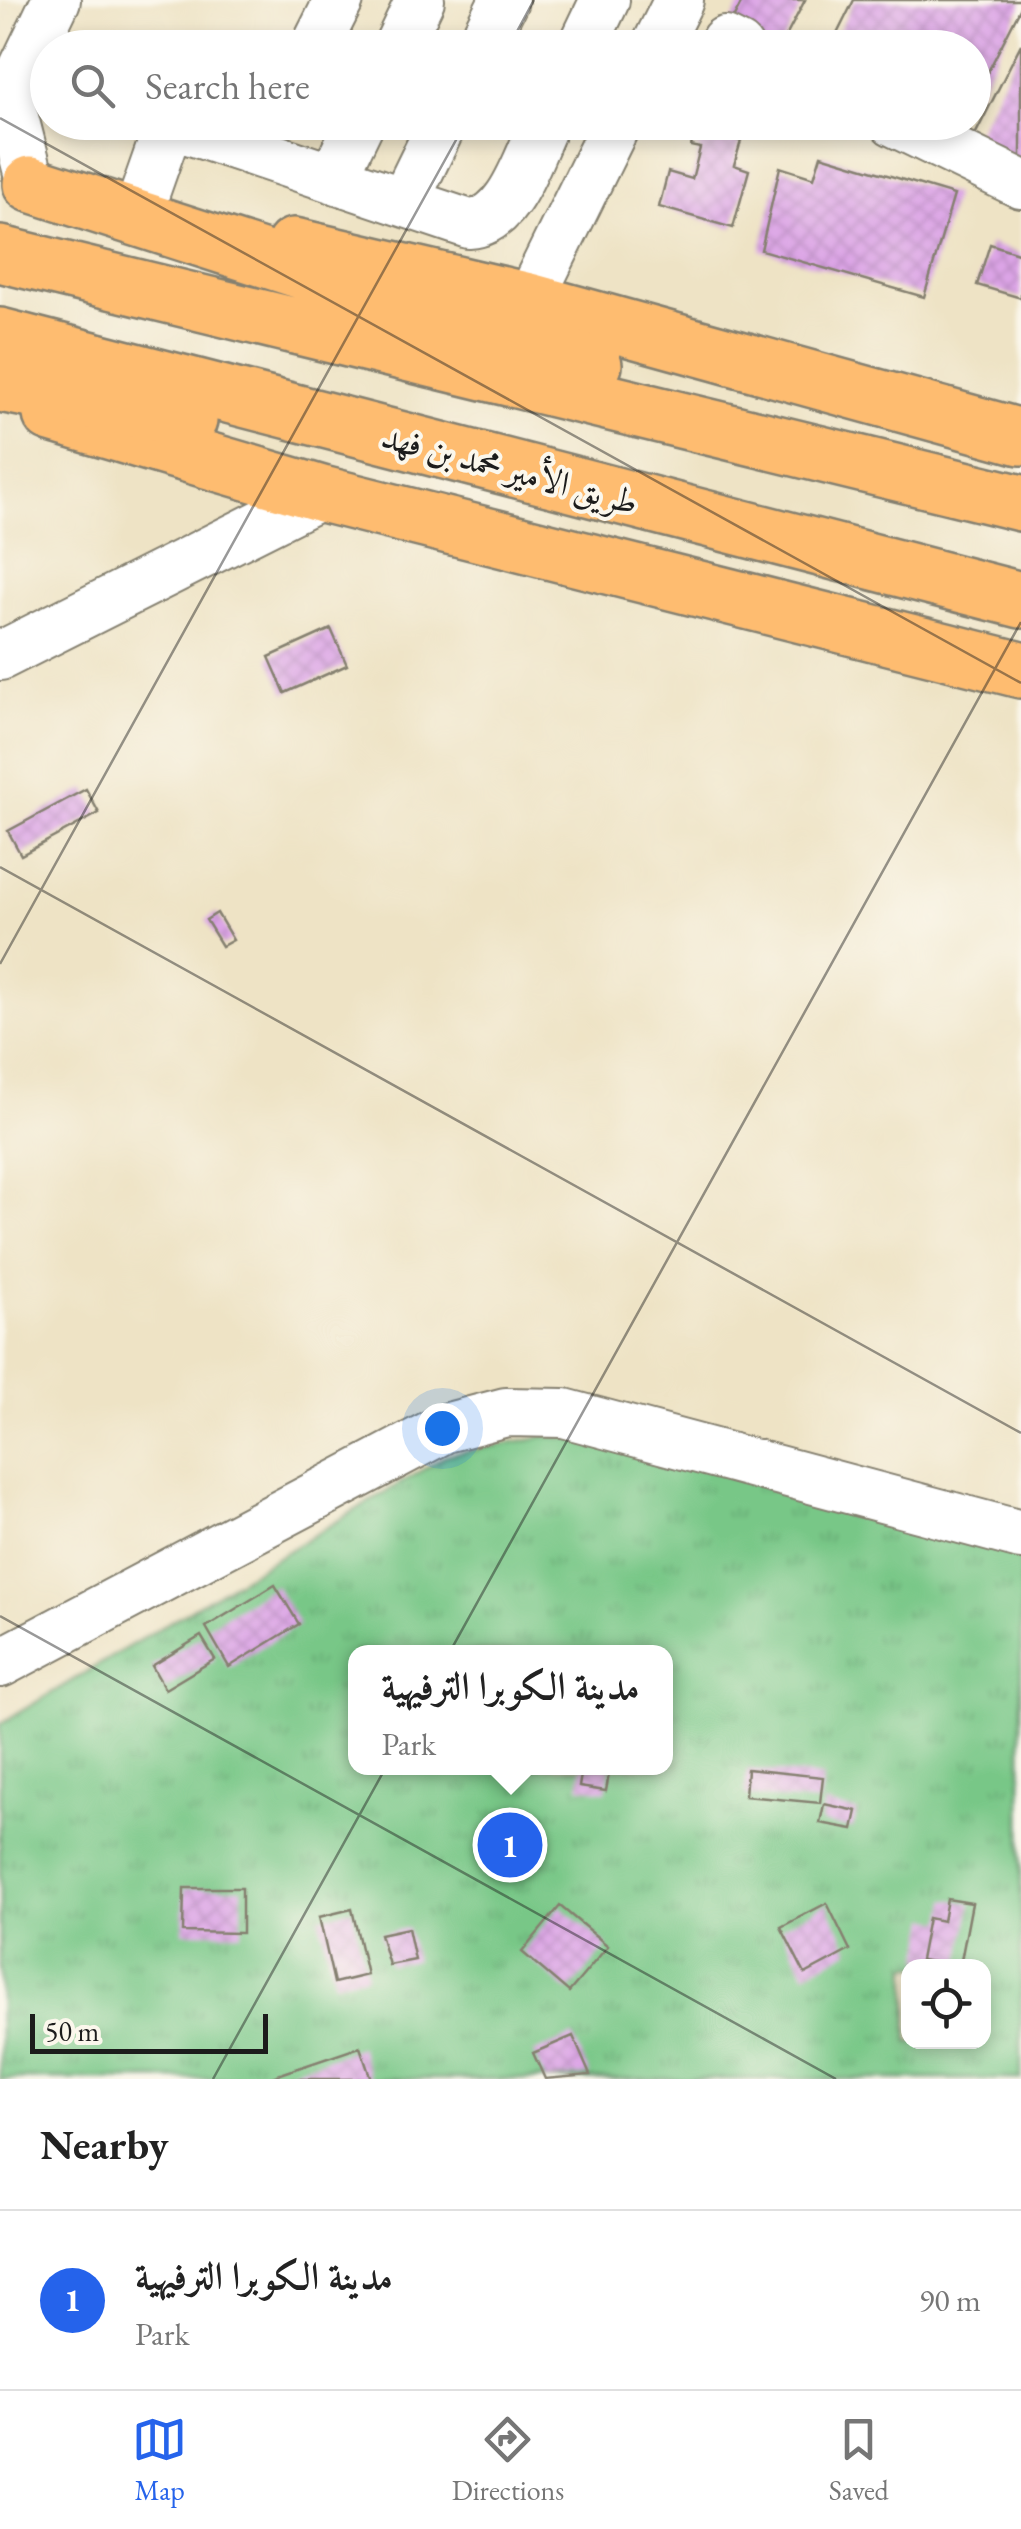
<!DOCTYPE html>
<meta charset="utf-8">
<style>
:root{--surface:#fff;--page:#f2f2f2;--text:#222;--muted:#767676;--line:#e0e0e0;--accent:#2563eb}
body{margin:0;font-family:"EB Garamond",Amiri,serif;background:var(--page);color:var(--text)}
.controls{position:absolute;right:30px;bottom:30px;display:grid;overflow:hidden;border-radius:20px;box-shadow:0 5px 15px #0003}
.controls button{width:90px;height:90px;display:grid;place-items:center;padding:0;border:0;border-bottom:2px solid var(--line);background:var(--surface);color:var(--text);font:50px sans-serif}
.scale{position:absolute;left:30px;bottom:25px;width:238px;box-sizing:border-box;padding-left:10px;border:5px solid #1c1c1c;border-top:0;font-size:28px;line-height:35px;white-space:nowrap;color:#1c1c1c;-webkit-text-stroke:8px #fbf7ec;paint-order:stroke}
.you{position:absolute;left:442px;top:1428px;width:35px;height:35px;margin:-25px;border:8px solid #fff;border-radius:50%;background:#1a73e8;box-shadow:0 0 0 15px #1a73e833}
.badge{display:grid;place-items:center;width:65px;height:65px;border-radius:50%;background:var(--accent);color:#fff;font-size:32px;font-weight:700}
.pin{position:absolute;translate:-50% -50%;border:5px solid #fff;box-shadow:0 2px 10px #0006}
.popup{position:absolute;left:348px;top:1645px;width:325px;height:130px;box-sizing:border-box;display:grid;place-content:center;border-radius:20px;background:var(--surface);filter:drop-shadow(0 2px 8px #0005);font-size:32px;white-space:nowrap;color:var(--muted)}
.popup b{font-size:38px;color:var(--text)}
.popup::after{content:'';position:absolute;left:50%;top:100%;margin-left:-20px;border:20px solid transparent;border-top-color:var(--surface)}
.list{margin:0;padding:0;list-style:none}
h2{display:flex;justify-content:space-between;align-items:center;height:130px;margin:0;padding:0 40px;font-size:42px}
h2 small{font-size:32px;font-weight:400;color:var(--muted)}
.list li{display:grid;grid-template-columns:65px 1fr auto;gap:30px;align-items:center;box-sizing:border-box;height:180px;padding:0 40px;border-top:2px solid var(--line)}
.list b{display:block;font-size:38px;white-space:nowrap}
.list p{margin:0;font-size:32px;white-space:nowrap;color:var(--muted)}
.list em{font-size:32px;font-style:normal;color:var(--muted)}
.icon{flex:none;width:55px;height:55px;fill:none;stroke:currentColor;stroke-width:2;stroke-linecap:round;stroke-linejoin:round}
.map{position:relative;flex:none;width:1021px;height:2079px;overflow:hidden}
.search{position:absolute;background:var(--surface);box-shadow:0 5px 15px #0003;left:30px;right:30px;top:30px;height:110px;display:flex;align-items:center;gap:25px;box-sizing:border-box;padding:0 35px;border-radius:55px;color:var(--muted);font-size:38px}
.sheet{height:310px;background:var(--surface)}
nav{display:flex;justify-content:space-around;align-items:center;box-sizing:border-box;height:140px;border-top:2px solid var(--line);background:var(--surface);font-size:28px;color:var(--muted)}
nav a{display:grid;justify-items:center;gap:5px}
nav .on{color:var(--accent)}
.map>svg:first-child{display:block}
.park{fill:url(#park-tufts);stroke:#4a7252;stroke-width:2.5;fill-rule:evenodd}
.building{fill:url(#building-cross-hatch)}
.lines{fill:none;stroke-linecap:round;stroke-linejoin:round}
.minor-casing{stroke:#858070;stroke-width:52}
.major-casing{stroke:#858070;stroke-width:60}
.highway-casing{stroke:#858070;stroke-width:60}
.minor{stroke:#fff;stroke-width:48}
.major{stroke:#febc70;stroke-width:55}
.highway{stroke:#febc70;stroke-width:55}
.ticks{fill:none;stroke:#1c1c1c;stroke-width:2.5;stroke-opacity:0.45}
.labels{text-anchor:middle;stroke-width:8;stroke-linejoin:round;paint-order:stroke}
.street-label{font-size:35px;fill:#1c1c1c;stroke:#fbf7ec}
</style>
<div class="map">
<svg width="1021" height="2079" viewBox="0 0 1021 2079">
<defs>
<pattern id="park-tufts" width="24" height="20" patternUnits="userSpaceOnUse" patternTransform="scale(2.5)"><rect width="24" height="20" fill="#78c787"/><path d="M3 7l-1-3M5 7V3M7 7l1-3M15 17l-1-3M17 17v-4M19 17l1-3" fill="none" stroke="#67aa74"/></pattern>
<pattern id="building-cross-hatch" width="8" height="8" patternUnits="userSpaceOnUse" patternTransform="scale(2.5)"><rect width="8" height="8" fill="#dca4e6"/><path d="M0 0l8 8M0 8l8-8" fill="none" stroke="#bc8dc5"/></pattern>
</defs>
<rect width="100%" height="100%" fill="#fbf7ec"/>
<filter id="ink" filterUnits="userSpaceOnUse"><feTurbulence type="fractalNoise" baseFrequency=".01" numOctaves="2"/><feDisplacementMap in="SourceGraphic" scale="20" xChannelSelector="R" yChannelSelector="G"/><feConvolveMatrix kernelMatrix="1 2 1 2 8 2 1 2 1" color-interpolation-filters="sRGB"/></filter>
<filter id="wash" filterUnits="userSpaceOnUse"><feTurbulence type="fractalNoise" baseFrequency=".0048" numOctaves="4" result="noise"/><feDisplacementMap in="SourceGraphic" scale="40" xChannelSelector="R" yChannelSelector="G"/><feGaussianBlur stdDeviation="2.25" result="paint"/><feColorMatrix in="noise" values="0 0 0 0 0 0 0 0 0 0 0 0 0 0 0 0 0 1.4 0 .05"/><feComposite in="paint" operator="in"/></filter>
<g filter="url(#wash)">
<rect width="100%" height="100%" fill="#eee3c5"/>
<!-- park -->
<path class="park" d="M544 1436 597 1440 1021 1547V2079H0V1724L447 1455ZM355 1652H665V1768H355ZM908 1966H984V2042H908Z"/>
<g id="blocks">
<!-- building -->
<path class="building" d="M743 0H805L780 48H757L726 32Z
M854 0H1021V7L974 99V48H830Z
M1021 44V173L969 147Z
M716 122H744L738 134Z
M696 129 741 141 734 165 749 170 733 228 659 207 668 172 692 179 700 148 691 146Z
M821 155 954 195 924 297 761 250 780 167 814 178Z
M990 244 1021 254V298L977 285Z
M331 629 347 665 285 693 269 657Z
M86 789 99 813 21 855 8 831Z
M217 913 233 940 222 946 206 920Z
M275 1585 299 1624 229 1667 206 1627Z
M201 1636 215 1659 165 1689 152 1666Z
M582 1768H610L606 1791 579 1787Z
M747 1769 823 1777 820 1803 745 1796Z
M824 1804 857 1811 853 1829 820 1823Z
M184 1888H242V1933L183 1932Z
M947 1899 972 1903 960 1966 920 1960 928 1918 943 1921Z
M827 1903 850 1950 805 1974 781 1927Z
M560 1906 608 1946 569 1992 522 1952Z
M352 1909 367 1975 334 1983 319 1917Z
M408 1928 415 1960 389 1965 380 1934Z
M573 2036 590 2075 545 2079 533 2053Z
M360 2047 371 2079H269V2078Z"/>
</g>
</g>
<g filter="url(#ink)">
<use href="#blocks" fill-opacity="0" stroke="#858070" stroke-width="2.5"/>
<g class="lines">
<defs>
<path id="minor" d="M725 41 739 48
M315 48 339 0
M397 48 420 0
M480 48 504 0
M582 48 605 0
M655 48 679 0
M894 122 1021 184
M333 178 360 122
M31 184 9 98 56 0
M404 202 443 122
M139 210 166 133 186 129 469 224C511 222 528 156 545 122
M529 301 617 122
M0 656 322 494
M0 1663 445 1428 506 1412 564 1413 1021 1535"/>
<path id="major" d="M294 246 529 301 1021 437
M51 414 322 494 1021 670"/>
<path id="highway" d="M31 184 594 365
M0 254 1021 503
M0 336 1021 600
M0 384 189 420"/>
</defs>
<!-- minor casing -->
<use href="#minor" class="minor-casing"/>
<!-- major casing -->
<use href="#major" class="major-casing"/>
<!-- highway casing -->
<use href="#highway" class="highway-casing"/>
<!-- minor -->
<use href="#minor" class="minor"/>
<!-- major -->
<use href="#major" class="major"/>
<!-- highway -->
<use href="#highway" class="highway"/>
</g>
</g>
<!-- ticks -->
<path class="ticks" d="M508 48 534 0M0 118 1021 683M0 867 1021 1433M0 964 466 122M0 1616 836 2079M213 2079 1021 622"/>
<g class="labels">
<!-- street labels -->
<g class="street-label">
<text transform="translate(510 469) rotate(15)" y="12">طريق الأمير محمد بن فهد</text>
</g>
</g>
</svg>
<div class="controls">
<button><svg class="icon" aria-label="locate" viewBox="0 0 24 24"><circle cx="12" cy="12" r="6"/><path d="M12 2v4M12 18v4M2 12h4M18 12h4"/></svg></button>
</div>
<div class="scale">50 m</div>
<div class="you"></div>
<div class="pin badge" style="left:510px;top:1845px">1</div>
<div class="popup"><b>مدينة الكوبرا الترفيهية</b>Park</div>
<div class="search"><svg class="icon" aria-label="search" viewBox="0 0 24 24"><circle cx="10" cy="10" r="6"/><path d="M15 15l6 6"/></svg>Search here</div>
</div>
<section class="sheet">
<h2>Nearby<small></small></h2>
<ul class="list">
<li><span class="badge">1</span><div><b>مدينة الكوبرا الترفيهية</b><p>Park</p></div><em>90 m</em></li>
</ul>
</section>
<nav>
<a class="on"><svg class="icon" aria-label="map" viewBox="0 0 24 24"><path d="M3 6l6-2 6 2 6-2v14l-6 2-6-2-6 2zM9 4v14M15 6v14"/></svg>Map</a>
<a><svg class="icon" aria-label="directions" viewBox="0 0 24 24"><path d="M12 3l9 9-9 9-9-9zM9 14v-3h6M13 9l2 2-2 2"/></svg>Directions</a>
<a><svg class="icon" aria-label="saved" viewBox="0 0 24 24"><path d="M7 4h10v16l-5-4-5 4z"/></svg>Saved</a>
</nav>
